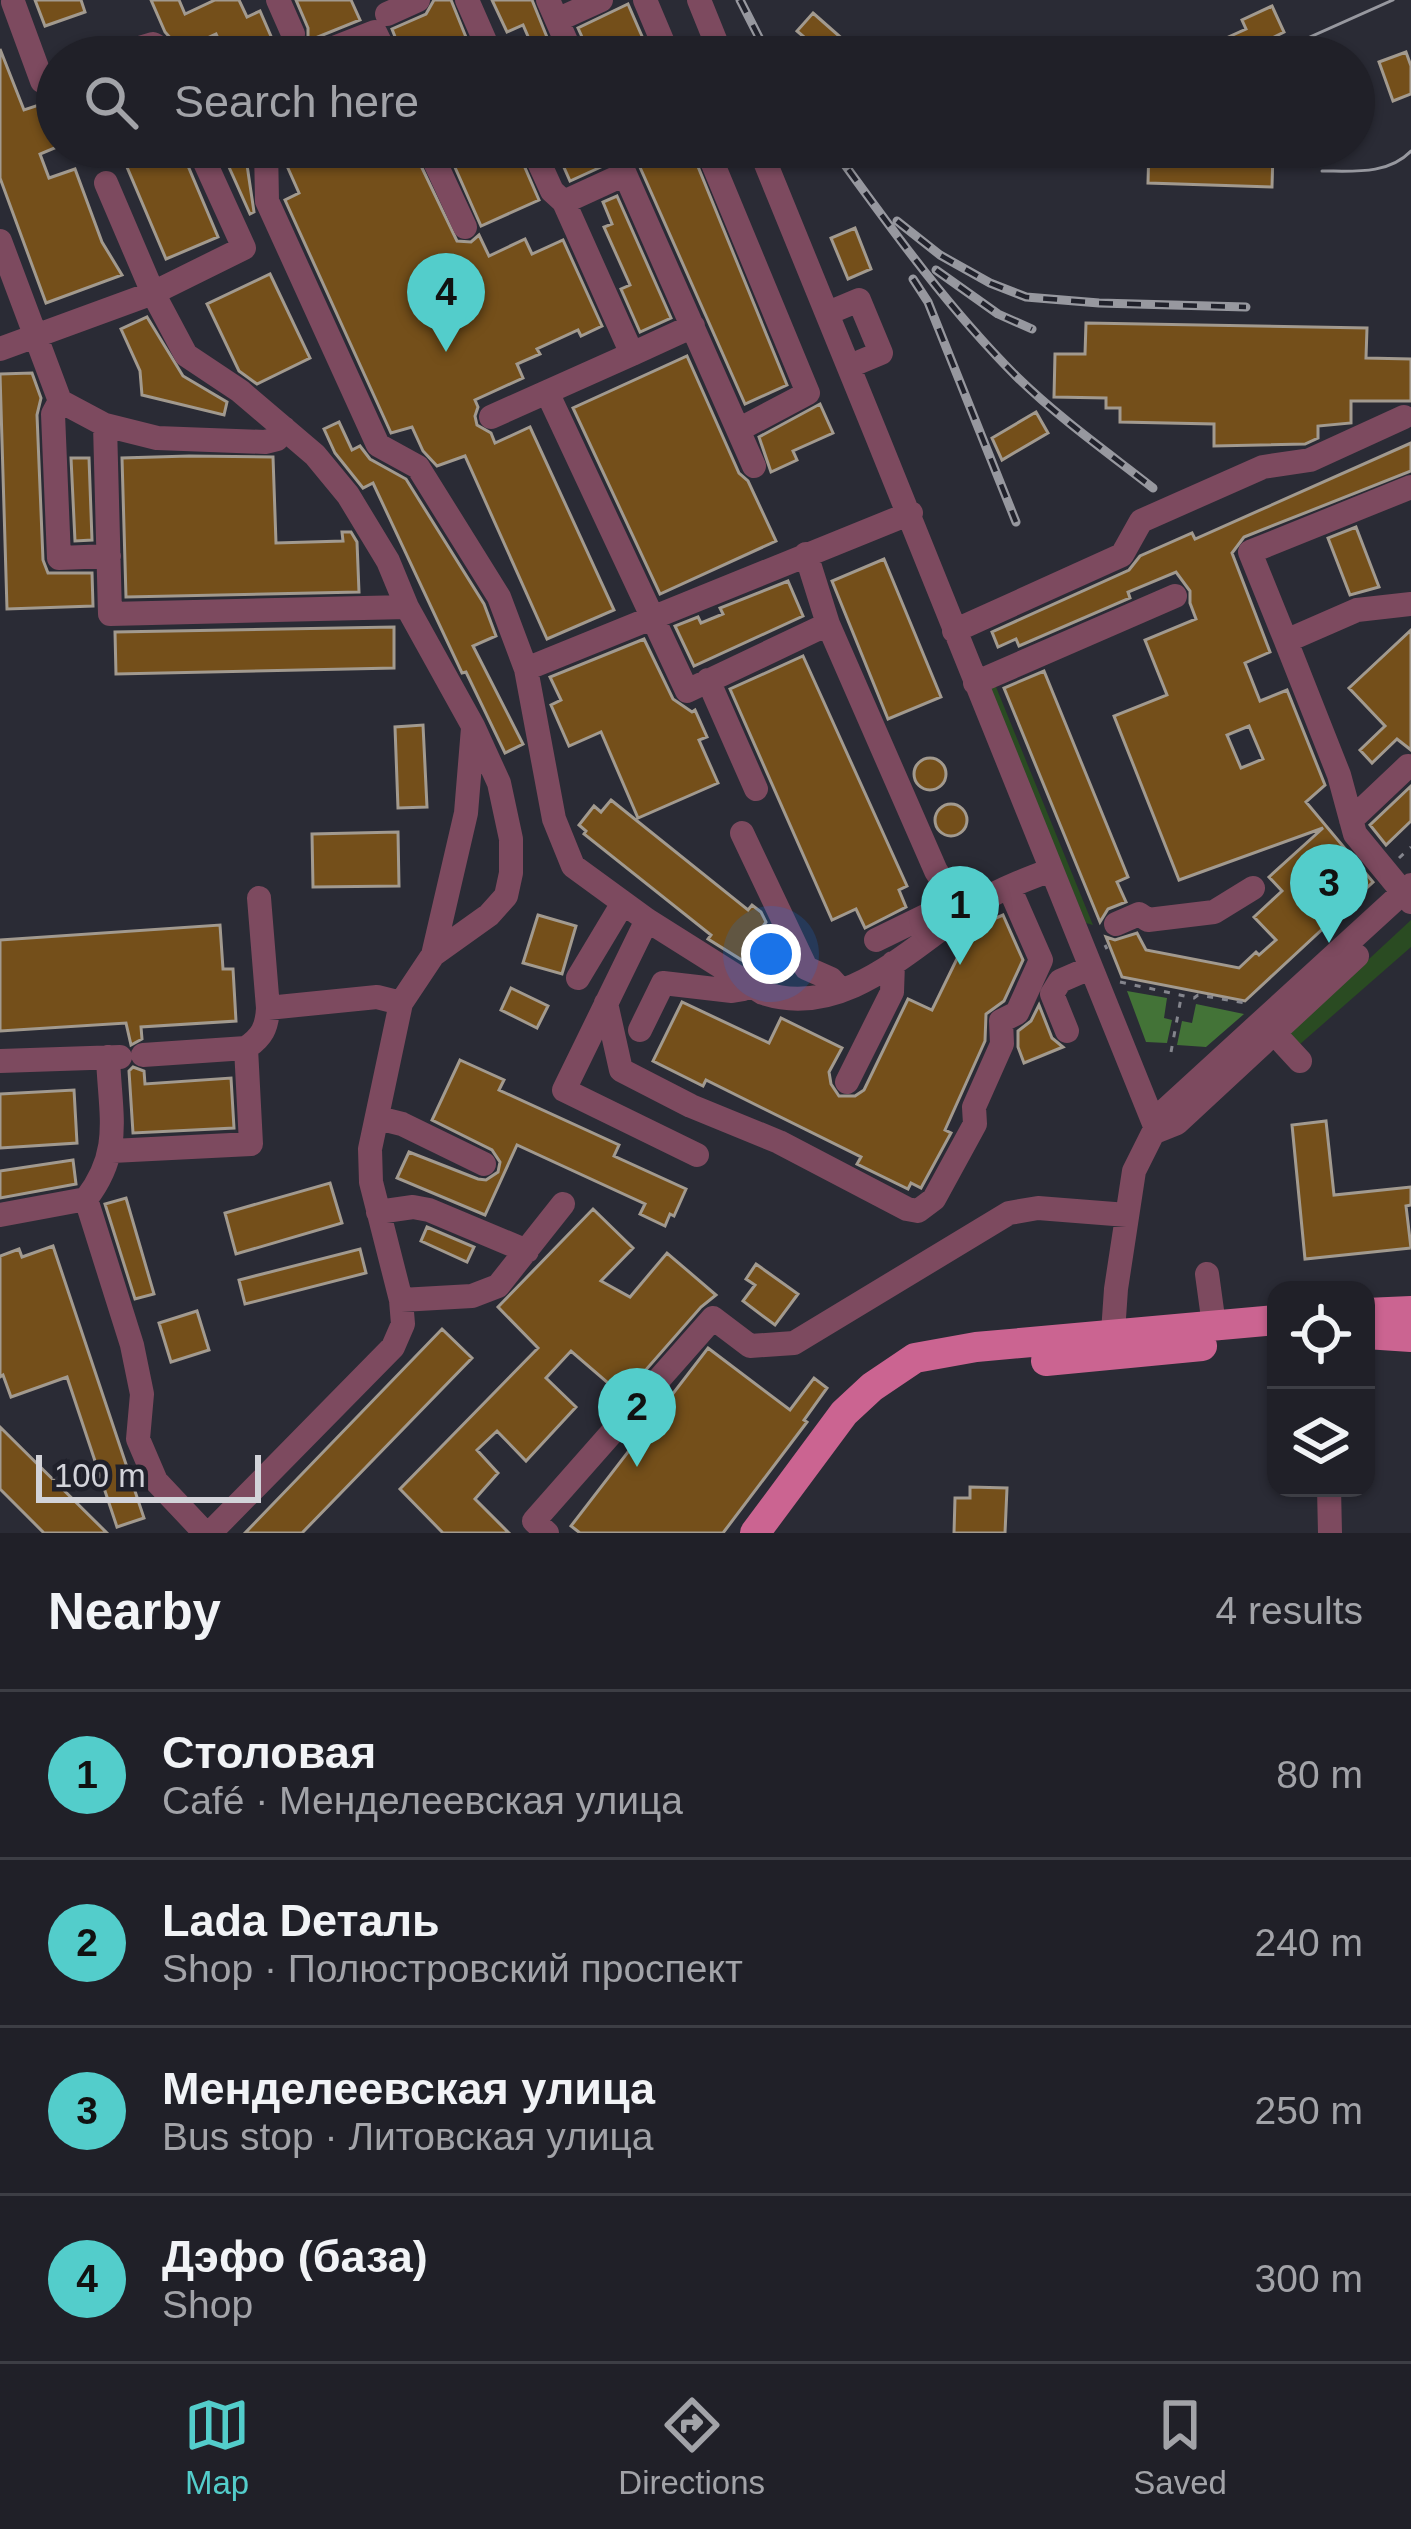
<!DOCTYPE html>
<meta charset="utf-8">
<style>
:root{--surface:#202028;--page:#2d2d34;--text:#f1f3f6;--muted:#a2a3a8;--line:#3d3e45;--accent:#53cdcb}
body{margin:0;font-family:Arial,sans-serif;background:var(--page);color:var(--text)}
.controls{position:absolute;right:36px;bottom:36px;display:grid;overflow:hidden;border-radius:24px;box-shadow:0 3px 9px #0004}
.controls button{width:108px;height:108px;display:grid;place-items:center;padding:0;border:0;border-bottom:3px solid var(--line);background:var(--surface);color:var(--text);font:60px sans-serif}
.scale{position:absolute;left:36px;bottom:30px;width:225px;box-sizing:border-box;padding-left:12px;border:6px solid #d2d3d9;border-top:0;font-size:33px;line-height:42px;white-space:nowrap;color:#d2d3d9;-webkit-text-stroke:9px #20212b;paint-order:stroke}
.you{position:absolute;left:771px;top:954px;width:42px;height:42px;margin:-30px;border:9px solid #fff;border-radius:50%;background:#1a73e8;box-shadow:0 0 0 18px #1a73e833}
.badge{display:grid;place-items:center;width:78px;height:78px;border-radius:50%;background:var(--accent);color:#111;font-size:39px;font-weight:700}
.pin{position:absolute;translate:-50% -99px;filter:drop-shadow(0 3px 6px #0008)}
.pin::after{content:'';position:absolute;top:63px;width:42px;height:36px;background:inherit;clip-path:polygon(0 0,100% 0,50% 100%)}
.list{margin:0;padding:0;list-style:none}
h2{display:flex;justify-content:space-between;align-items:center;height:156px;margin:0;padding:0 48px;font-size:51px}
h2 small{font-size:39px;font-weight:400;color:var(--muted)}
.list li{display:grid;grid-template-columns:78px 1fr auto;gap:36px;align-items:center;box-sizing:border-box;height:168px;padding:0 48px;border-top:3px solid var(--line)}
.list b{display:block;font-size:45px;white-space:nowrap}
.list p{margin:0;font-size:39px;white-space:nowrap;color:var(--muted)}
.list em{font-size:39px;font-style:normal;color:var(--muted)}
.icon{flex:none;width:66px;height:66px;fill:none;stroke:currentColor;stroke-width:2;stroke-linecap:round;stroke-linejoin:round}
.map{position:relative;flex:none;width:1411px;height:1533px;overflow:hidden}
.search{position:absolute;background:var(--surface);box-shadow:0 3px 9px #0004;left:36px;right:36px;top:36px;height:132px;display:flex;align-items:center;gap:30px;box-sizing:border-box;padding:0 42px;border-radius:66px;color:var(--muted);font-size:45px}
.sheet{height:828px;background:var(--surface)}
nav{display:flex;justify-content:space-around;align-items:center;box-sizing:border-box;height:168px;border-top:3px solid var(--line);background:var(--surface);font-size:33px;color:var(--muted)}
nav a{display:grid;justify-items:center;gap:6px}
nav .on{color:var(--accent)}
.map>svg:first-child{display:block}
.green{fill:#2a4b22}
.forest{fill:#437337}
.building{fill:#744f1a;stroke:#a29a8f;stroke-width:3;fill-rule:evenodd}
.lines{fill:none;stroke-linecap:round;stroke-linejoin:round}
.path{stroke:#84858d;stroke-width:3;stroke-dasharray:6 9;stroke-linecap:butt}
.minor{stroke:#7d4a5f;stroke-width:24}
.major{stroke:#cb6491;stroke-width:30}
.tram{stroke:#97989f;stroke-width:3}
.rail-casing{stroke:#97989f;stroke-width:9}
.rail{stroke:#20212b;stroke-width:4.5;stroke-dasharray:14;stroke-linecap:butt}
</style>
<div class="map">
<svg width="1411" height="1533" viewBox="0 0 1411 1533">
<rect width="100%" height="100%" fill="#2a2b35"/>
<!-- green -->
<path class="green" d="M994 682 1093 925 1086 923 988 684Z
M1411 920V947L1299 1045 1286 1036Z"/>
<!-- forest -->
<path class="forest" d="M1127 991 1167 998 1164 1018 1172 1020 1167 1043 1146 1042Z
M1196 1004 1244 1014 1206 1047 1177 1045 1182 1021 1192 1023Z"/>
<!-- building -->
<path class="building" d="M35 0H81L85 12 45 26Z
M151 0H179L185 14 215 0H239L247 17 260 11 280 57H227L216 34 181 50 165 32Z
M296 0H351L360 20 308 41V28Z
M434 0H451L474 57H403L392 29 426 14Z
M492 0H532L555 57H537L523 25 507 32Z
M628 4 651 57H591L578 28Z
M1272 6 1284 32 1235 57H1184L1246 29 1242 20Z
M813 13 863 57H827L797 31Z
M0 49 24 110 57 99V147L40 154 49 178 75 169 102 242 122 275 46 303 0 178Z
M1406 52 1411 66V94L1393 101 1379 62Z
M155 147H180L218 237 166 259 124 160Z
M220 147H249L247 165 254 212 250 214Z
M283 147H412L457 241 471 242 479 235 489 256 525 239 532 254 563 240 602 326 581 336 578 330 537 349 540 354 517 364 523 378 475 400 478 407 475 416 477 425 491 433 495 443 530 427 614 610 547 639 465 456 437 466 423 451 412 427 391 433 285 200 299 193 283 157Z
M446 147H516L539 200 481 226Z
M555 147H597L603 166 570 181Z
M631 147H690L787 385 745 404Z
M1149 147 1273 152 1272 187 1148 183Z
M617 196 671 318 640 332 621 289 630 285 604 227 612 224 603 202Z
M855 228 871 269 848 279 831 238Z
M270 274 310 358 257 384 239 371 207 304Z
M147 317 183 376 227 402 224 415 142 395 140 371 121 329Z
M1086 323 1367 328 1366 358 1411 359V401H1351V423L1318 426V438L1305 444 1214 446V424L1120 422V408H1106V398L1054 397 1055 354H1085Z
M687 356 739 473 748 481 776 541 660 594 573 408Z
M32 373 41 398 37 415 43 560 48 573H92L93 606 7 609 0 374Z
M820 404 833 433 793 451 797 460 771 472 759 437Z
M1036 412 1048 433 1002 460 992 438Z
M339 422 352 450 360 446 370 459 406 479 484 604 496 636 473 646 523 744 505 753 466 672 462 673 373 483 363 488 335 453 324 429Z
M1411 443V471L1244 537 1232 553 1270 652 1245 663 1260 701 1287 690 1325 785 1306 802 1373 882 1245 1001 1122 977 1106 937 1115 940 1137 933 1146 950 1239 968 1256 952 1259 955 1276 940 1254 917 1282 891 1269 877 1323 828 1179 880 1114 716 1167 695 1145 640 1196 619 1190 603V591L1176 572 1128 592 1130 598 1019 646 1016 639 998 647 992 632 1129 570 1140 556 1192 533 1195 539ZM1249 726 1263 759 1241 768 1227 735Z
M189 456 273 457 276 543 343 541 342 532H351L357 542 359 592 126 597 122 458Z
M71 458H89L92 540 75 541Z
M1356 527 1379 587 1350 595 1328 538Z
M884 559 941 697 888 719 832 581Z
M788 581 803 616 694 666 675 626 698 617 701 623 723 614 720 608Z
M394 627V668L116 674 115 632Z
M1411 630V750L1397 739 1372 763 1360 750 1385 726 1349 688Z
M644 639 673 699 692 712 695 710 707 737 699 740 718 783 638 818 601 732 569 746 551 705 561 700 550 677Z
M803 656 907 886 899 890 906 907 865 928 856 909 832 920 730 689Z
M1044 671 1128 877 1117 882 1126 902 1108 909 1100 922 1004 688Z
M423 725 427 807 398 808 395 727Z
M914 774a16 16 0 1 1 32 0a16 16 0 1 1-32 0Z
M1411 786V821L1386 845 1370 825Z
M611 800 748 910 752 905 761 912 766 922 749 945 774 976 769 977 708 939 711 935 584 834 586 831 579 825 594 806 601 812Z
M935 820a16 16 0 1 1 32 0a16 16 0 1 1-32 0Z
M398 832 399 886 313 887 312 834Z
M538 915 576 926 562 974 523 963Z
M1003 915 1023 960 1004 1001 986 1014 985 1041 945 1130 951 1133 921 1188 911 1183 908 1189 857 1164 861 1157 706 1080 703 1086 653 1061 682 1002 769 1043 781 1018 842 1048 829 1072 831 1084 839 1096H855L864 1090 908 999 932 1010 972 928Z
M220 925 223 969H233L236 1021 141 1027 142 1039 131 1045 126 1023 0 1031V940Z
M511 988 548 1006 537 1028 501 1010Z
M1039 1005 1052 1038 1063 1047 1024 1063 1018 1047V1031L1031 1021Z
M460 1060 504 1080 499 1090 619 1145 614 1156 686 1189 674 1216 670 1214 665 1226 640 1214 645 1204 517 1145 485 1215 397 1178 409 1152 478 1179 486 1180 498 1172 500 1162 492 1150 432 1120Z
M133 1067 144 1071 145 1084 231 1078 234 1128 133 1133 129 1071Z
M74 1090 77 1143 0 1148V1094Z
M1326 1121 1334 1195 1411 1187V1205L1406 1206 1411 1248 1305 1259 1292 1125Z
M73 1160 76 1184 0 1198V1171Z
M330 1183 342 1223 236 1254 225 1213Z
M126 1198 154 1294 135 1299 105 1204Z
M593 1209 633 1248 601 1281 630 1297 667 1253 716 1295 701 1307 623 1396 571 1351 546 1378 576 1407 526 1461 497 1431 477 1450 498 1473 475 1499 509 1533H443L400 1489 538 1348 498 1307Z
M427 1227 474 1247 467 1262 421 1241Z
M53 1246 144 1518 117 1527 67 1377 11 1397 3 1375 0 1377V1256L19 1249 22 1257Z
M360 1249 366 1273 245 1304 239 1280Z
M756 1264 798 1294 775 1325 743 1301 755 1285 746 1279Z
M197 1311 209 1350 171 1362 159 1323Z
M442 1329 472 1358 302 1533H245Z
M708 1348 790 1410 814 1378 827 1388 804 1420 807 1422 723 1533H580L571 1526Z
M0 1427 107 1533H44L0 1489Z
M970 1487 1007 1488 1005 1533H954L955 1498H970Z"/>
<g class="lines">
<!-- path -->
<path class="path" d="M1399 858 1411 847
M1105 945 1107 949
M1120 982 1194 998 1198 995 1251 1004
M1171 1052 1181 998
M1275 1350 1276 1352"/>
<!-- minor -->
<path class="minor" d="M278 0 293 34
M467 0 492 57
M548 0 573 57
M645 0 669 57
M699 0 722 57
M13 2 42 81 57 75
M387 14 418 0
M557 20 601 0
M109 57 153 44 162 49 166 57
M311 57 375 32 387 57
M266 147 267 201 378 445 418 467 499 597 526 669 554 819 573 866 647 920 763 993C846 1021 917 941 981 901 1003 888 1027 879 1051 870
M428 147 465 227
M532 147 552 191 564 202
M613 147 754 466
M706 147 808 393 738 430
M759 147C894 474 1023 803 1157 1131
M625 174 564 202 632 354 693 326
M106 183 153 293 186 355 240 391 315 455 348 495 388 561 407 607
M0 241 60 401 105 425 157 438 265 442 277 439 284 428
M828 313 859 300 881 353 850 366
M0 349 153 293 244 248 198 147
M547 392 687 691 828 624
M60 401 53 414 59 558 109 556
M491 417 632 354
M105 425 110 614 407 607 473 726 499 783 511 839V873L506 896 489 915 433 955 401 1003 370 1149 371 1182 401 1300 403 1324 393 1347 210 1533
M806 554 828 624 936 871 964 913
M1411 604 1357 610 1286 641 1339 775 1355 834 1411 902
M954 631 1122 555 1141 521 1263 467 1310 460 1404 417
M1286 641 1250 552 1411 487
M526 669 911 513
M708 680 756 789
M975 683 1175 596
M1351 820 1408 766
M742 833 806 968 831 979 841 990
M647 920 564 1090 697 1155
M1116 924 1139 914 1148 920 1214 912 1253 888
M876 940 956 901
M433 955 466 813 473 728
M578 978 623 903
M606 1003 621 1070 691 1106 779 1142 907 1209 918 1211 934 1199 975 1124 974 1107 1002 1044 1001 1021 1017 1013 1041 960 1009 887
M268 1008 377 997 401 1003
M1264 1022 1300 1061
M640 1030 663 983 732 991 744 989 748 984
M1067 1031 1052 994 1060 981 1090 968
M143 1055 246 1048C262 1037 267 1028 268 1008L259 898
M0 1061 120 1057
M847 1082 892 992 893 963
M378 1118 402 1124 484 1164
M1157 1131 1177 1123 1357 956
M112 1151 251 1144 246 1048
M86 1199C123 1151 110 1115 108 1057
M378 1212 413 1207 429 1210 527 1251
M0 1215 86 1199 132 1345 142 1394 138 1439 156 1481 205 1533
M1207 1274 1214 1325
M401 1300 472 1296 498 1286 563 1204
M1112 1347 1116 1289 1134 1171 1164 1111 1411 885
M1329 1488 1330 1533
M547 1533 534 1521 713 1318 750 1346 794 1343 1009 1213 1038 1208 1127 1215"/>
<!-- major -->
<path class="major" d="M1366 1313 1411 1311
M1366 1334 1411 1337
M1046 1361 1202 1346
M755 1533 844 1413 872 1387 915 1358 976 1347 1276 1320"/>
<!-- tram -->
<path class="tram" d="M1265 57 1393 0
M1322 171C1353 171 1388 175 1411 151"/>
<defs>
<path id="rail" d="M740 0 769 57
M832 147C890 227 947 307 1017 377 1059 418 1107 452 1153 488
M897 221 940 255 990 283 1026 297 1099 303 1246 307
M936 270 998 314 1032 329
M913 279 928 302 1016 522"/>
</defs>
<!-- rail casing -->
<use href="#rail" class="rail-casing"/>
<!-- rail -->
<use href="#rail" class="rail"/>
</g>
</svg>
<div class="controls">
<button><svg class="icon" aria-label="locate" viewBox="0 0 24 24"><circle cx="12" cy="12" r="6"/><path d="M12 2v4M12 18v4M2 12h4M18 12h4"/></svg></button>
<button><svg class="icon" aria-label="layers" viewBox="0 0 24 24"><path d="M12 4l9 5-9 5-9-5zM3 14l9 5 9-5"/></svg></button>
</div>
<div class="scale">100 m</div>
<div class="you"></div>
<div class="pin badge" style="left:960px;top:965px">1</div>
<div class="pin badge" style="left:637px;top:1467px">2</div>
<div class="pin badge" style="left:1329px;top:943px">3</div>
<div class="pin badge" style="left:446px;top:352px">4</div>
<div class="search"><svg class="icon" aria-label="search" viewBox="0 0 24 24"><circle cx="10" cy="10" r="6"/><path d="M15 15l6 6"/></svg>Search here</div>
</div>
<section class="sheet">
<h2>Nearby<small>4 results</small></h2>
<ul class="list">
<li><span class="badge">1</span><div><b>Столовая</b><p>Café · Менделеевская улица</p></div><em>80 m</em></li>
<li><span class="badge">2</span><div><b>Lada Dеталь</b><p>Shop · Полюстровский проспект</p></div><em>240 m</em></li>
<li><span class="badge">3</span><div><b>Менделеевская улица</b><p>Bus stop · Литовская улица</p></div><em>250 m</em></li>
<li><span class="badge">4</span><div><b>Дэфо (база)</b><p>Shop</p></div><em>300 m</em></li>
</ul>
</section>
<nav>
<a class="on"><svg class="icon" aria-label="map" viewBox="0 0 24 24"><path d="M3 6l6-2 6 2 6-2v14l-6 2-6-2-6 2zM9 4v14M15 6v14"/></svg>Map</a>
<a><svg class="icon" aria-label="directions" viewBox="0 0 24 24"><path d="M12 3l9 9-9 9-9-9zM9 14v-3h6M13 9l2 2-2 2"/></svg>Directions</a>
<a><svg class="icon" aria-label="saved" viewBox="0 0 24 24"><path d="M7 4h10v16l-5-4-5 4z"/></svg>Saved</a>
</nav>
